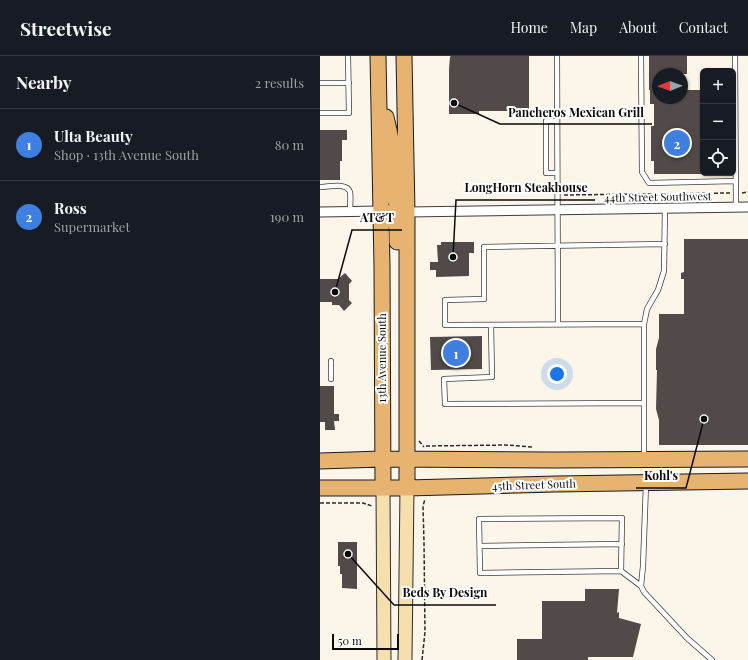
<!DOCTYPE html>
<meta charset="utf-8">
<style>
:root{--surface:#171b24;--page:#20242c;--text:#f1f3f6;--muted:#9ea1a6;--line:#363941;--accent:#d09eab}
body{margin:0;font-family:"Playfair Display",serif;background:var(--page);color:var(--text)}
.controls{position:absolute;right:12px;top:12px;display:grid;overflow:hidden;border-radius:6px;box-shadow:0 1px 3px #0004}
.controls button{width:36px;height:36px;display:grid;place-items:center;padding:0;border:0;border-bottom:1px solid var(--line);background:var(--surface);color:var(--text);font:20px sans-serif}
.compass{position:absolute;left:332px;top:12px;width:36px;height:36px;border-radius:50%;background:var(--surface);box-shadow:0 1px 3px #0004;rotate:269deg}
.scale{position:absolute;left:12px;bottom:10px;width:67px;box-sizing:border-box;padding-left:4px;border:2px solid #0a0a0a;border-top:0;font-size:11px;line-height:14px;white-space:nowrap;color:#0a0a0a;-webkit-text-stroke:3px #fff;paint-order:stroke}
.you{position:absolute;left:237px;top:318px;width:14px;height:14px;margin:-10px;border:3px solid #fff;border-radius:50%;background:#1a73e8;box-shadow:0 0 0 6px #1a73e833}
.badge{display:grid;place-items:center;width:26px;height:26px;border-radius:50%;background:var(--accent);color:#fff;font-size:13px;font-weight:700}
.pin{position:absolute;translate:-50% -50%;border:2px solid #fff;box-shadow:0 1px 4px #0006}
.list{margin:0;padding:0;list-style:none}
h2{display:flex;justify-content:space-between;align-items:center;height:52px;margin:0;padding:0 16px;font-size:17px}
h2 small{font-size:13px;font-weight:400;color:var(--muted)}
.list li{display:grid;grid-template-columns:26px 1fr auto;gap:12px;align-items:center;box-sizing:border-box;height:72px;padding:0 16px;border-top:1px solid var(--line)}
.list b{display:block;font-size:15px;white-space:nowrap}
.list p{margin:0;font-size:13px;white-space:nowrap;color:var(--muted)}
.list em{font-size:13px;font-style:normal;color:var(--muted)}
.icon{flex:none;width:22px;height:22px;fill:none;stroke:currentColor;stroke-width:2;stroke-linecap:round;stroke-linejoin:round}
.map{position:relative;flex:none;width:428px;height:604px;overflow:hidden}
header{display:flex;align-items:center;gap:24px;box-sizing:border-box;height:56px;padding:0 20px;background:var(--surface);border-bottom:1px solid var(--line)}
header strong{font-size:19px}
nav{display:flex;gap:22px;margin-inline-start:auto;font-size:14px}
main{display:flex}
aside{flex:1;background:var(--surface)}
.map>svg:first-child{display:block}
.building{fill:#514a48}
.lines{fill:none;stroke-linecap:round;stroke-linejoin:round}
.service-casing{stroke:#3d3d3d;stroke-width:6}
.minor-casing{stroke:#3d3d3d;stroke-width:11}
.secondary-casing{stroke:#2c2c2c;stroke-width:15}
.primary-casing{stroke:#1b1b1b;stroke-width:17}
.path{stroke:#2c2c2c;stroke-width:1.5;stroke-dasharray:4 2;stroke-linecap:butt}
.service{stroke:#fff;stroke-width:4.5}
.minor{stroke:#fff;stroke-width:9}
.secondary{stroke:#f4dfad;stroke-width:13}
.primary{stroke:#e7b370;stroke-width:15}
.labels{text-anchor:middle;stroke-width:4;stroke-linejoin:round;paint-order:stroke}
.street-label{font-size:11px;fill:#0a0a0a;stroke:#fff}
.leader{fill:none;stroke:#0a0a0a;stroke-width:1.5}
.callout-dot{fill:#0a0a0a;stroke:#fff;stroke-width:1.5}
.callout-label{font-size:12px;text-anchor:middle;font-weight:bold;fill:#0a0a0a;stroke:#fff;stroke-width:4;stroke-linejoin:round;paint-order:stroke}
</style>
<header>
<strong>Streetwise</strong>
<nav><a>Home</a><a>Map</a><a>About</a><a>Contact</a></nav>
</header>
<main>
<aside>
<h2>Nearby<small>2 results</small></h2>
<ul class="list">
<li><span class="badge" style="background:#3f7fe0">1</span><div><b>Ulta Beauty</b><p>Shop · 13th Avenue South</p></div><em>80 m</em></li>
<li><span class="badge" style="background:#3f7fe0">2</span><div><b>Ross</b><p>Supermarket</p></div><em>190 m</em></li>
</ul>
</aside>
<div class="map">
<svg width="428" height="604" viewBox="0 0 428 604">
<rect width="100%" height="100%" fill="#fcf5ea"/>
<!-- building -->
<path class="building" d="M131 0H209V55H159V58H129V13L130 1Z
M329 0H367V18H338V42H362V34H383V118H334V105H331V70H334V48H330V34H329Z
M0 74H27V84H22V105H20V124H0Z
M364 183H428V389H339V364L336 353 337 314H336V293L339 282V258H364V223H361V217L364 216Z
M121 186H154V197H149V220L116 221V214H110V206H118L117 189H121Z
M25 217 32 225 29 228V244L32 247 24 255 19 249H12V246H0V223H18Z
M162 280V313L111 314 110 281Z
M0 330H14V358H19V365H14L15 374H5V366H0Z
M18 486H37V533L22 532V518H20V510H18Z
M265 533H299L297 557 299 556V562L321 568 313 601H268V604H197V583H222V545H265Z"/>
<g class="lines">
<defs>
<path id="service" d="M237 0 238 268
M321 0 322 116 329 127 416 125
M415 0 416 152
M0 27H29
M0 57H29L28 0
M237 65H226V117H237
M0 131C8 131 27 126 30 136 31 142 30 149 30 155
M324 268 125 269V244L164 243V191L345 188
M171 269 172 321 124 323 125 348 324 347
M11 305V323
M324 400V268L327 253 338 234 344 215 345 152
M326 428 323 510 321 530 324 536 367 582 392 604
M160 490 302 488
M301 515 160 517 159 463 302 462 301 515 321 530"/>
<path id="minor" d="M0 156 61 155
M87 156 428 151"/>
<path id="secondary" d="M63 432 64 604
M85 604 87 432"/>
<path id="primary" d="M58 0 62 210 63 432
M84 0 87 156V432
M66 61 73 92 75 143 78 151 87 156
M61 155 70 157C78 166 77 175 77 186
M0 405 62 403 234 404 428 403
M0 432H87L236 428 428 425"/>
</defs>
<!-- service casing -->
<use href="#service" class="service-casing"/>
<!-- minor casing -->
<use href="#minor" class="minor-casing"/>
<!-- secondary casing -->
<use href="#secondary" class="secondary-casing"/>
<!-- primary casing -->
<use href="#primary" class="primary-casing"/>
<!-- path -->
<path class="path" d="M422 137 428 136
M244 139 410 137
M99 385 104 391
M106 390 186 389 212 391
M0 447H43L52 450
M102 604 105 576 104 486 103 450 105 443"/>
<!-- service -->
<use href="#service" class="service"/>
<!-- minor -->
<use href="#minor" class="minor"/>
<!-- secondary -->
<use href="#secondary" class="secondary"/>
<!-- primary -->
<use href="#primary" class="primary"/>
</g>
<g class="labels">
<!-- street labels -->
<g class="street-label">
<text transform="translate(338 141) rotate(-1)" y="4">44th Street Southwest</text>
<text transform="translate(62 302) rotate(-90)" y="4">13th Avenue South</text>
<text transform="translate(214 429) rotate(-2)" y="4">45th Street South</text>
</g>
</g>
<!-- callouts -->
<path class="leader" d="M134 47L180 68H332M133 201L136 144H275M15 236L32 174H82M384 363L366 432H316M28 498L74 549H176"/>
<g class="callout-dot">
<circle cx="134" cy="47" r="4"/>
<circle cx="133" cy="201" r="4"/>
<circle cx="15" cy="236" r="4"/>
<circle cx="384" cy="363" r="4"/>
<circle cx="28" cy="498" r="4"/>
</g>
<g class="callout-label">
<text x="256" y="61">Pancheros Mexican Grill</text>
<text x="206" y="136">LongHorn Steakhouse</text>
<text x="57" y="166">AT&amp;T</text>
<text x="341" y="424">Kohl's</text>
<text x="125" y="541">Beds By Design</text>
</g>
</svg>
<div class="controls">
<button>+</button>
<button>−</button>
<button><svg class="icon" aria-label="locate" viewBox="0 0 24 24"><circle cx="12" cy="12" r="6"/><path d="M12 2v4M12 18v4M2 12h4M18 12h4"/></svg></button>
</div>
<svg class="compass" viewBox="-18 -18 36 36"><path d="M0-13l5 13h-10z" fill="#e53935"/><path d="M0 13l5-13h-10z" fill="#9ea1a6"/></svg>
<div class="scale">50 m</div>
<div class="you"></div>
<div class="pin badge" style="left:136px;top:297px;background:#3f7fe0">1</div>
<div class="pin badge" style="left:357px;top:87px;background:#3f7fe0">2</div>
</div>
</main>
